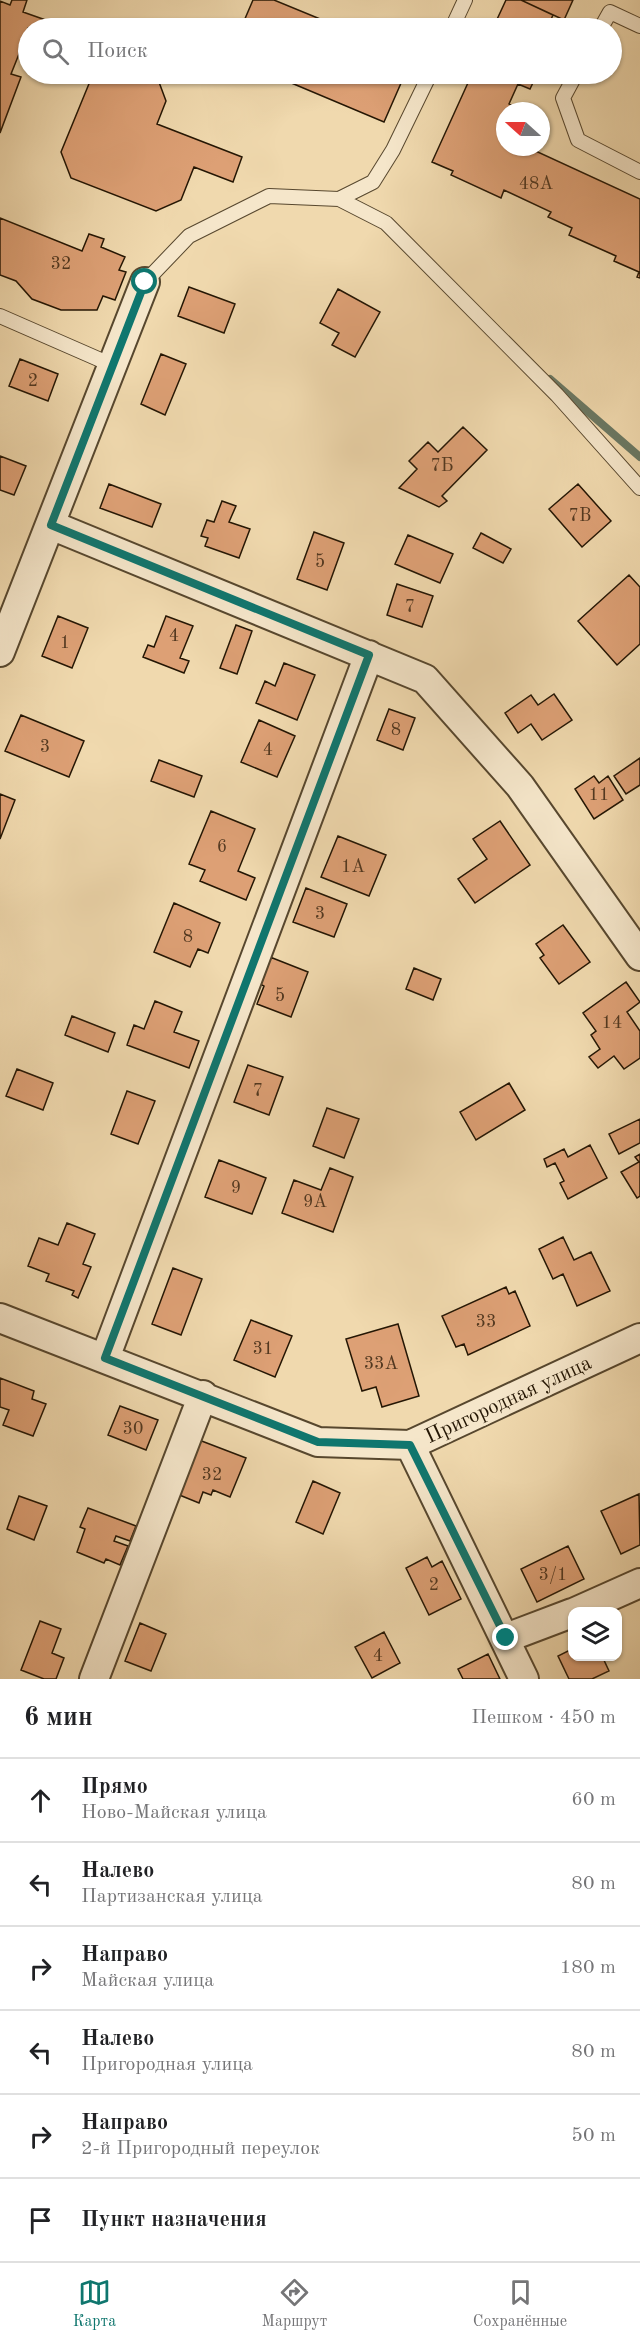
<!DOCTYPE html>
<html lang="ru">
<meta charset="utf-8">
<style>
:root{--surface:#fff;--page:#f6f6f6;--text:#202124;--muted:#757577;--line:#e0e0e0;--accent:#0f766e}
body{margin:0;font-family:"Old Standard TT",serif;background:var(--page);color:var(--text)}
.controls{position:absolute;right:18px;bottom:18px;display:grid;overflow:hidden;border-radius:12px;box-shadow:0 2px 4px #0004}
.controls button{width:54px;height:54px;display:grid;place-items:center;padding:0;border:0;border-bottom:2px solid var(--line);background:var(--surface);color:var(--text);font:30px sans-serif}
.compass{position:absolute;left:496px;top:102px;width:54px;height:54px;border-radius:50%;background:var(--surface);box-shadow:0 2px 4px #0004;rotate:291deg}
.stop{position:absolute;width:18px;height:18px;margin:-14px;border:4px solid #0f766e;border-radius:50%;background:#fff}
.stop.end{background:#0f766e;border-color:#fff;box-shadow:0 2px 6px #0008}
.list{margin:0;padding:0;list-style:none}
h2{display:flex;justify-content:space-between;align-items:center;height:78px;margin:0;padding:0 24px;font-size:26px}
h2 small{font-size:20px;font-weight:400;color:var(--muted)}
.list li{display:grid;grid-template-columns:39px 1fr auto;gap:18px;align-items:center;box-sizing:border-box;height:84px;padding:0 24px;border-top:2px solid var(--line)}
.list b{display:block;font-size:22px;white-space:nowrap}
.list p{margin:0;font-size:20px;white-space:nowrap;color:var(--muted)}
.list em{font-size:20px;font-style:normal;color:var(--muted)}
.icon{flex:none;width:33px;height:33px;fill:none;stroke:currentColor;stroke-width:2;stroke-linecap:round;stroke-linejoin:round}
.map{position:relative;flex:none;width:640px;height:1679px;overflow:hidden}
.search{position:absolute;background:var(--surface);box-shadow:0 2px 4px #0004;left:18px;right:18px;top:18px;height:66px;display:flex;align-items:center;gap:15px;box-sizing:border-box;padding:0 21px;border-radius:33px;color:var(--muted);font-size:22px}
.sheet{height:582px;background:var(--surface)}
nav{display:flex;justify-content:space-around;align-items:center;box-sizing:border-box;height:84px;border-top:2px solid var(--line);background:var(--surface);font-size:16px;color:var(--muted)}
nav a{display:grid;justify-items:center;gap:3px}
nav .on{color:var(--accent)}
.map>svg:first-child{display:block}
.lines{fill:none;stroke-linecap:round;stroke-linejoin:round}
.stream{stroke:#6b7964;stroke-width:8}
.building{fill:#dda075;stroke:#241604;stroke-width:1.5}
.service-casing{stroke:#57472e;stroke-width:16}
.minor-casing{stroke:#57472e;stroke-width:32}
.service{stroke:#f5e6ca;stroke-width:14}
.minor{stroke:#f5e6ca;stroke-width:28}
.route{stroke:#0f766e;stroke-width:8}
.labels{text-anchor:middle;stroke-width:5;stroke-linejoin:round;paint-order:stroke}
.number-label{font-size:18px;fill:#523820}
.street-label{font-size:21px;fill:#241604;stroke:#f5e6ca}
</style>
<div class="map">
<svg width="640" height="1679" viewBox="0 0 640 1679">
<rect width="100%" height="100%" fill="#f0d9ae"/>
<filter id="stains"><feTurbulence type="fractalNoise" baseFrequency=".00333" numOctaves="4"/><feColorMatrix values="0 0 0 0 .2 0 0 0 0 .09 0 0 0 0 .02 0 0 0 .5 -.17"/></filter>
<radialGradient id="worn" r=".72"><stop offset=".6" stop-color="#630" stop-opacity="0"/><stop offset="1" stop-color="#630" stop-opacity=".3"/></radialGradient>
<g class="lines">
<!-- stream -->
<path class="stream" d="M550 379 640 457"/>
</g>
<!-- building -->
<path class="building" d="M12 0H27L23 12 57 24 55 28H28V52L21 49 11 74 21 77 0 133V1L10 5Z
M253 0H274L342 28H241Z
M506 0H521L553 15 547 28H493Z
M521 0H573L564 20Z
M93 74H156L166 101 157 124 242 157 233 182 194 167 181 200 156 211 71 178 61 152Z
M270 74H405L384 122Z
M472 74H537L530 89 518 84 509 104 513 106 511 111H505V124L500 135 505 137V147H527L640 199V278L637 277 639 272 614 261 616 256 569 235 572 228 548 217 551 212 504 190 501 198 451 175 453 171 432 162Z
M0 218 82 251 89 234 104 239 101 247 125 257 119 270 126 272 115 300 103 296 97 310H61L32 299 16 281 0 275Z
M189 287 235 304 224 333 178 316Z
M338 289 380 312 355 357 332 345 339 333 320 323Z
M161 354 186 364 165 415 141 404Z
M20 359 58 374 48 401 9 386Z
M463 427 487 450 442 496 447 501 439 507 399 488 417 469 409 461 428 442 438 452Z
M0 456 26 466 14 495 0 490Z
M109 484 161 504 152 527 100 508Z
M578 484 611 521 582 547 549 509Z
M222 501 236 506 229 522 250 529 239 558 205 546 208 538 201 536 207 520 214 522Z
M314 532 344 543 327 590 297 579Z
M481 533 511 549 503 563 473 548Z
M408 535 453 554 440 583 395 564Z
M629 575 640 587V644L617 665 578 621Z
M397 584 433 596 422 627 387 615Z
M58 616 88 628 72 668 42 656Z
M166 616 193 626 180 658 189 661 184 673 143 657 148 645 154 647Z
M236 625 252 631 237 674 220 668Z
M284 663 315 675 297 720 256 703 265 681 275 686Z
M554 694 572 720 542 740 531 724 518 733 505 713 531 695 538 705Z
M389 709 415 718 403 750 377 740Z
M21 715 84 741 69 777 5 751Z
M259 720 295 736 277 777 241 762Z
M640 758V785L626 794 614 776Z
M159 760 202 776 194 797 151 781Z
M594 776 599 783 608 776 623 800 594 819 575 789Z
M0 794 15 800 0 839Z
M211 811 255 829 238 871 255 878 246 900 200 881 205 870 189 864Z
M500 821 530 865 475 903 458 879 487 859 473 839Z
M338 836 386 855 369 896 321 877Z
M306 888 347 904 334 937 293 922Z
M174 903 220 923 208 953 198 949 190 967 154 952Z
M563 925 590 962 559 984 540 958 544 955 536 944Z
M270 957 308 972 291 1017 257 1004 264 986 260 984Z
M414 968 441 979 433 1000 406 989Z
M626 982 640 1002 627 1012 640 1031V1058L624 1069 614 1056 598 1068 589 1057 600 1049 591 1035 596 1031 583 1013Z
M155 1001 182 1012 174 1032 199 1041 189 1068 127 1045 134 1025 144 1029Z
M72 1016 115 1033 108 1052 65 1035Z
M248 1065 283 1077 269 1115 234 1102Z
M17 1069 53 1083 43 1110 6 1096Z
M509 1083 525 1110 476 1140 460 1112Z
M127 1091 155 1101 138 1144 111 1134Z
M327 1108 359 1119 344 1158 313 1146Z
M640 1119V1143L619 1154 609 1134Z
M590 1145 607 1178 568 1199 560 1183 564 1181 555 1163 547 1167 544 1159 564 1149 568 1157Z
M640 1154V1196L637 1198 621 1172 639 1162 635 1157Z
M219 1160 266 1178 252 1214 205 1197Z
M330 1168 353 1177 333 1232 282 1213 294 1180 321 1190Z
M67 1223 95 1234 83 1264 91 1267 78 1298 72 1295 74 1291 46 1281 49 1274 28 1266 39 1238 58 1245Z
M563 1237 574 1260 591 1252 610 1291 577 1306 563 1274 553 1279 539 1249Z
M173 1268 202 1279 181 1335 152 1324Z
M506 1287 509 1294 515 1291 530 1326 468 1355 464 1344 456 1347 442 1316Z
M251 1320 292 1336 275 1377 234 1360Z
M398 1324 419 1396 382 1407 376 1387 362 1391 346 1339Z
M0 1378 34 1391 32 1399 46 1404 33 1436 3 1425 9 1410 0 1407Z
M120 1406 158 1420 146 1450 108 1435Z
M199 1440 246 1458 230 1497 213 1490 211 1495 203 1492 199 1503 177 1494Z
M313 1481 340 1493 323 1534 296 1522Z
M639 1494 640 1545 621 1554 601 1511Z
M19 1496 47 1506 34 1540 7 1529Z
M88 1508 136 1526 130 1541 116 1536 114 1541 128 1546 120 1565 106 1559 104 1563 77 1552 85 1529 80 1527Z
M568 1546 584 1579 537 1602 521 1569Z
M427 1557 432 1567 442 1561 461 1599 429 1615 406 1568Z
M40 1621 61 1629 52 1653 64 1658 56 1679H44L21 1670Z
M140 1623 166 1634 151 1671 125 1661Z
M384 1632 400 1663 372 1678 355 1647Z
M572 1649V1656H602L609 1671 592 1679H569L558 1656Z
M488 1654 500 1679H463L458 1669Z"/>
<g class="lines">
<defs>
<path id="service" d="M452 28 465 0
M601 28 610 12 640 26
M576 74 563 98 578 140 640 172
M339 199 373 182 393 150 430 74
M145 282 189 236 269 196 339 199 386 223 557 395 640 488
M0 316 112 365"/>
<path id="minor" d="M51 525 425 679 520 786 640 956
M0 652 145 282
M0 1318 318 1442 410 1445 640 1338
M105 1358 369 655
M410 1445 524 1679
M575 1612 640 1583
M506 1638 572 1613
M94 1679 203 1395"/>
</defs>
<!-- service casing -->
<use href="#service" class="service-casing"/>
<!-- minor casing -->
<use href="#minor" class="minor-casing"/>
<!-- service -->
<use href="#service" class="service"/>
<!-- minor -->
<use href="#minor" class="minor"/>
</g>
<g class="lines">
<!-- route -->
<path class="route" d="M145 282 51 525 369 655 105 1358 318 1442 410 1445 506 1638"/>
</g>
<g class="labels">
<!-- number labels -->
<g class="number-label">
<text x="536" y="189">48А</text>
<text x="61" y="269">32</text>
<text x="33" y="386">2</text>
<text x="442" y="471">7Б</text>
<text x="580" y="521">7В</text>
<text x="320" y="567">5</text>
<text x="410" y="612">7</text>
<text x="174" y="641">4</text>
<text x="65" y="648">1</text>
<text x="396" y="735">8</text>
<text x="45" y="752">3</text>
<text x="268" y="755">4</text>
<text x="599" y="800">11</text>
<text x="222" y="852">6</text>
<text x="353" y="872">1А</text>
<text x="320" y="919">3</text>
<text x="188" y="942">8</text>
<text x="280" y="1001">5</text>
<text x="612" y="1028">14</text>
<text x="258" y="1096">7</text>
<text x="236" y="1193">9</text>
<text x="315" y="1207">9А</text>
<text x="486" y="1327">33</text>
<text x="263" y="1354">31</text>
<text x="381" y="1369">33А</text>
<text x="133" y="1434">30</text>
<text x="212" y="1480">32</text>
<text x="553" y="1580">3/1</text>
<text x="434" y="1590">2</text>
<text x="378" y="1661">4</text>
</g>
<!-- street labels -->
<g class="street-label">
<text transform="translate(508 1399) rotate(-25)" y="7">Пригородная улица</text>
</g>
</g>
<rect width="100%" height="100%" filter="url(#stains)"/>
<rect width="100%" height="100%" fill="url(#worn)"/>
</svg>
<div class="controls">
<button><svg class="icon" aria-label="layers" viewBox="0 0 24 24"><path d="M12 4l9 5-9 5-9-5zM3 14l9 5 9-5"/></svg></button>
</div>
<svg class="compass" viewBox="-18 -18 36 36"><path d="M0-13l5 13h-10z" fill="#e53935"/><path d="M0 13l5-13h-10z" fill="#757577"/></svg>
<div class="stop" style="left:145px;top:282px"></div>
<div class="stop end" style="left:506px;top:1638px"></div>
<div class="search"><svg class="icon" aria-label="search" viewBox="0 0 24 24"><circle cx="10" cy="10" r="6"/><path d="M15 15l6 6"/></svg>Поиск</div>
</div>
<section class="sheet">
<h2>6 мин<small>Пешком · 450 m</small></h2>
<ul class="list">
<li><svg class="icon" aria-label="ahead" viewBox="0 0 24 24"><path d="M12 20V5M6 11l6-6 6 6"/></svg><div><b>Прямо</b><p>Ново-Майская улица</p></div><em>60 m</em></li>
<li><svg class="icon" aria-label="left" viewBox="0 0 24 24"><path d="M17 20v-9H6M10 6l-5 5 5 5"/></svg><div><b>Налево</b><p>Партизанская улица</p></div><em>80 m</em></li>
<li><svg class="icon" aria-label="right" viewBox="0 0 24 24"><path d="M7 20v-9h11M14 6l5 5-5 5"/></svg><div><b>Направо</b><p>Майская улица</p></div><em>180 m</em></li>
<li><svg class="icon" aria-label="left" viewBox="0 0 24 24"><path d="M17 20v-9H6M10 6l-5 5 5 5"/></svg><div><b>Налево</b><p>Пригородная улица</p></div><em>80 m</em></li>
<li><svg class="icon" aria-label="right" viewBox="0 0 24 24"><path d="M7 20v-9h11M14 6l5 5-5 5"/></svg><div><b>Направо</b><p>2-й Пригородный переулок</p></div><em>50 m</em></li>
<li><svg class="icon" aria-label="arrive" viewBox="0 0 24 24"><path d="M6 21V4h12l-3 4 3 4H6"/></svg><div><b>Пункт назначения</b></div></li>
</ul>
</section>
<nav>
<a class="on"><svg class="icon" aria-label="map" viewBox="0 0 24 24"><path d="M3 6l6-2 6 2 6-2v14l-6 2-6-2-6 2zM9 4v14M15 6v14"/></svg>Карта</a>
<a><svg class="icon" aria-label="directions" viewBox="0 0 24 24"><path d="M12 3l9 9-9 9-9-9zM9 14v-3h6M13 9l2 2-2 2"/></svg>Маршрут</a>
<a><svg class="icon" aria-label="saved" viewBox="0 0 24 24"><path d="M7 4h10v16l-5-4-5 4z"/></svg>Сохранённые</a>
</nav>
